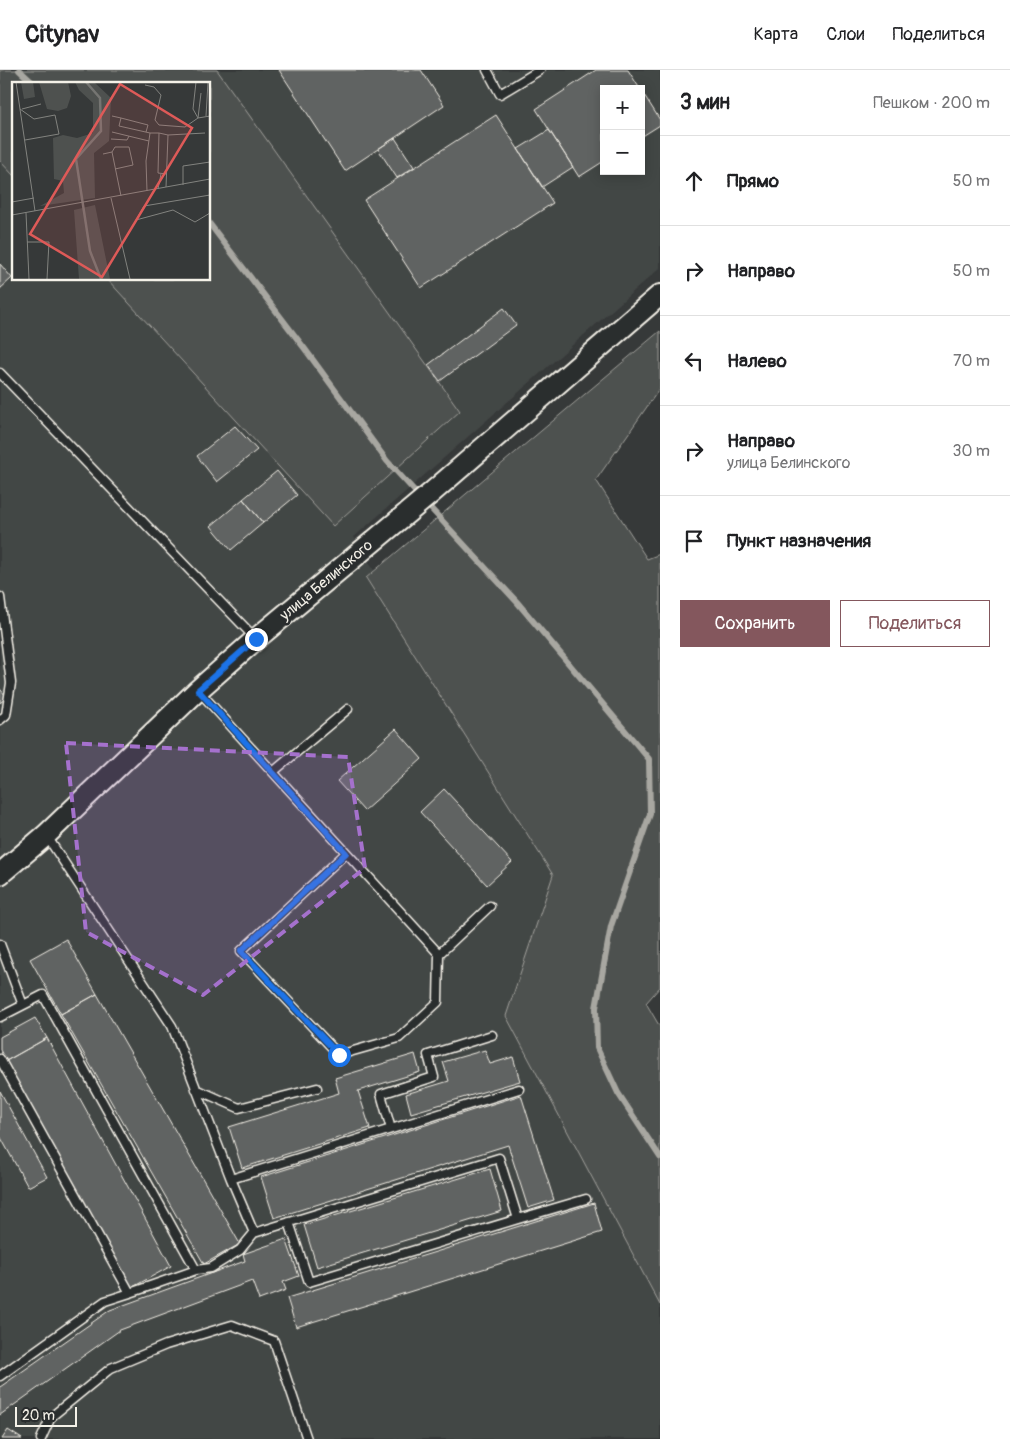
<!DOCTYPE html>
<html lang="ru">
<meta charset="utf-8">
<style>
:root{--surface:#fff;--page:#f2f2f2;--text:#202124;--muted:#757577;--line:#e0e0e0;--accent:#84575d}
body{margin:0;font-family:Pangolin,sans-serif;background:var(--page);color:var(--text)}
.controls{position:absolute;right:15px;top:15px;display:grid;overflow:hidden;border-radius:0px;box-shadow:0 2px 12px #0003}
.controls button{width:45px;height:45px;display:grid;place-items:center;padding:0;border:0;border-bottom:1px solid var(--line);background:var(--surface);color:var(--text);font:25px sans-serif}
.scale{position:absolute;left:15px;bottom:12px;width:62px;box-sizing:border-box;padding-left:5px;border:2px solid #f4f1e8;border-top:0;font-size:14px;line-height:18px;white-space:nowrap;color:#f4f1e8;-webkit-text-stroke:4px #2a2d2e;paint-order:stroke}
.stop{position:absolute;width:15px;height:15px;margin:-11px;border:4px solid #1a73e8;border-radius:50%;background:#fff}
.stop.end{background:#1a73e8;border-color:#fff;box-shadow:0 1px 5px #0008}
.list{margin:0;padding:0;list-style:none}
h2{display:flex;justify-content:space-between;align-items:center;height:65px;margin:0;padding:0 20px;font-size:21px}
h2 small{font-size:16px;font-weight:400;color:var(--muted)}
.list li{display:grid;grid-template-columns:32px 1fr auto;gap:15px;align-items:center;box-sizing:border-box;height:90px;padding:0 20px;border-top:1px solid var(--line)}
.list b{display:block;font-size:19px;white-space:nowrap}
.list p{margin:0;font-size:16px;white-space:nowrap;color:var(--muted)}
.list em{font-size:16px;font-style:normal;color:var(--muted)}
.actions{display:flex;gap:10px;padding:15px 20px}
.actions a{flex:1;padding:11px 0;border:1px solid var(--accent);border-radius:0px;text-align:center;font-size:18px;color:var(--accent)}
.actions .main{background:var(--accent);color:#fff}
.icon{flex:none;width:28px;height:28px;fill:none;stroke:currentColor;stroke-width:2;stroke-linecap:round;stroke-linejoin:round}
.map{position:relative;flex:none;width:660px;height:1369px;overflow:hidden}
header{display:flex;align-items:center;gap:30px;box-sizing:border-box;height:70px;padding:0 25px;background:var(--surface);border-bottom:1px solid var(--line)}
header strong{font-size:24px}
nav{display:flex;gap:28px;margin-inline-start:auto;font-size:18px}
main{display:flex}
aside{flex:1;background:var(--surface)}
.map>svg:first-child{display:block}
.built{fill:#434645;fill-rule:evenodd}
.green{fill:#4e514f;stroke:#a1a19c}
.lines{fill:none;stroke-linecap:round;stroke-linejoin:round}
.stream{stroke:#a8a7a1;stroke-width:6}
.building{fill:#616362;stroke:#f4f1e8}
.service-casing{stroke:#f4f1e8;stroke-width:11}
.tertiary-casing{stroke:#f4f1e8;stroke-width:24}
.service{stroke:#2a2d2e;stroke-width:8}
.tertiary{stroke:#2a2d2e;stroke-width:20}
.route{stroke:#1a73e8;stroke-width:6}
.marked{fill:#a571cd;fill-opacity:0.2;stroke:#a571cd;stroke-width:4;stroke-dasharray:10 6;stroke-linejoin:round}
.labels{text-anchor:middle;stroke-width:5;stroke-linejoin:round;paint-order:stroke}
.street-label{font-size:15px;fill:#f4f1e8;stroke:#2a2d2e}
.inset-river{fill:none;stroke:#757572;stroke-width:2.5}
.inset-road{fill:none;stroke:#82837f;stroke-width:1}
.view{fill:#de5a58;fill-opacity:0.15;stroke:#de5a58;stroke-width:2.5}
.inset-edge{fill:none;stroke:#f4f1e8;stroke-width:2.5}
</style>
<header>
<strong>Citynav</strong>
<nav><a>Карта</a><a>Слои</a><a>Поделиться</a></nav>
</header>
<main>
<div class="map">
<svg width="660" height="1369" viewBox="0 0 660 1369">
<rect width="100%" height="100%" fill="#363939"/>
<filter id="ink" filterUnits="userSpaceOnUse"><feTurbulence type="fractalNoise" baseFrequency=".02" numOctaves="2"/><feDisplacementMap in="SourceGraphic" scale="10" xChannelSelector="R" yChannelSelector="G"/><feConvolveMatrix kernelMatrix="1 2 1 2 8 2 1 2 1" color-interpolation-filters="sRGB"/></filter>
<g filter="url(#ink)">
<!-- built -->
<path class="built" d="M0 0H660V198L354 467 660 979V1369H0ZM14 14H209V209H14ZM604 19H641V101H604Z"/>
<!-- green -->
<path class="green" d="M0 0H217L460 341 333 456 107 209H209V14H14V106L0 91Z
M660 261V318L596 410 647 489 660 484V917L646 933 660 957V1235L506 946 553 805 366 508Z"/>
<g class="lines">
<!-- stream -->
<path class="stream" d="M19 0 34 14
M209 153 305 279 387 391 517 532 649 689 650 744 611 856 596 938 597 978 618 1023 660 1087"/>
</g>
<!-- building -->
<path class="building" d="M279 0H421L444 35 345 101Z
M596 0H628L640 19H604V91L579 107 536 39Z
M641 20 660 50V55L641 67Z
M496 45 553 133 421 218 364 130Z
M549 60 573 97 542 117 518 79Z
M395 68 414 97 397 108 378 79Z
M0 194 12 208 0 219Z
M504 238 516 255 440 311 428 295Z
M235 356 257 380 217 412 197 386Z
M277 401 297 425 263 453 243 429Z
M243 429 263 453 231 480 211 456Z
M0 619 7 627 0 633Z
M396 659 422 689 364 741 337 711Z
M444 719 512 792 487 815 420 742Z
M66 869 97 924 61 944 30 889Z
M97 924 240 1174 204 1194 61 944Z
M35 948 47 968 6 991 0 980V967Z
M47 968 171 1196 131 1218 6 991Z
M485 980 490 994 513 987 520 1011 411 1043 406 1024 449 1011 443 992Z
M415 984 420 1002 358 1021 370 1058 242 1098 229 1057 339 1023 335 1008Z
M0 1021 47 1107 28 1117 0 1066Z
M521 1025 554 1130 528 1138 508 1075 274 1148 261 1107Z
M490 1099 502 1141 317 1197 304 1155Z
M594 1133 602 1162 296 1257 287 1228Z
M286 1169 299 1206 283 1212 286 1220 259 1230 252 1211 120 1260 0 1345V1317L110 1240 245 1191 243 1184Z
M8 1360 22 1369H2Z"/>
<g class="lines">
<defs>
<path id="service" d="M487 0 500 24 540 0
M0 303 256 569
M0 527 11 613 6 645 0 650
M198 620 439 884
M273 702 348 639
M46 765 172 956 231 1109 254 1163 240 1180 211 1198 196 1200
M346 783 241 881 339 985 399 968 438 932 439 884 490 836
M0 874 23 935
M0 947 43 925 196 1200 130 1223
M0 989 130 1223 105 1231 0 1306
M196 1019 239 1038 317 1018
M391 1059 381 1024 434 1007 428 985 492 965
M231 1109 519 1019
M289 1152 309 1212 518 1149
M254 1163 499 1088 518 1149 586 1129
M41 1369 51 1347 111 1298 166 1275 232 1255 274 1271 307 1369"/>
<path id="tertiary" d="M0 804 46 765 198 620 256 569 430 424 660 225"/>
</defs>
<!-- service casing -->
<use href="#service" class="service-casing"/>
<!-- tertiary casing -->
<use href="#tertiary" class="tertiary-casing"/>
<!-- service -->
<use href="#service" class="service"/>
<!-- tertiary -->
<use href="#tertiary" class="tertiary"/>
</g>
</g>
<g class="lines" filter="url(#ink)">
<!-- route -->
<path class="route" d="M256 569 198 620 346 783 241 881 339 985"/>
</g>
<!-- marked area -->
<path class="marked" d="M66 673 348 687 365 798 203 925 86 862Z"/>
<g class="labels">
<!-- street labels -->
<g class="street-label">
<text transform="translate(326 510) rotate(-40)" y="5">улица Белинского</text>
</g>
</g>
<!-- overview -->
<g transform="translate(12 12)">
<rect width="198" height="198" fill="#363939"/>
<path d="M9 0H21L23 15 12 17ZM27 0H56L59 14 55 26 46 29 35 27ZM63 0H82L99 16 97 59 82 71 83 116 28 124 52 111 51 99 42 97 41 56 51 53 65 56 81 51V21L67 8ZM83 123 98 197H67L62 128Z" fill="#4e514f"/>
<path class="inset-river" d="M74 0 88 16 89 49 64 77 78 169 89 197"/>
<path class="inset-road" d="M4 0 23 129M184 0 181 27 186 36 189 11M133 3 142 5 149 13 143 38 147 43 173 45 186 36 198 34M8 27 22 37 43 33 47 52 13 58M10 27 29 22M100 34 109 36 107 44 138 51M194 34 196 0M109 36 136 43 134 50M100 50 137 59M99 57 115 58 117 54M100 70 109 114M91 72 100 70 103 65H117L121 83 103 87M155 92 146 91 147 51 156 53M171 103V84L198 80M154 105 156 53 193 51M146 107 149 92M135 109 134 79 138 51H147M198 113 132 124 124 138 161 128 183 140 198 131M99 116 118 197M0 120 22 116M14 131 17 197M0 133 198 97M15 160H37L35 197"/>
<path class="view" d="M108 2 180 46 90 195 18 152Z"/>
<rect width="198" height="198" class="inset-edge"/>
</g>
</svg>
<div class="controls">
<button>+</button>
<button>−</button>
</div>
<div class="scale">20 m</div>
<div class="stop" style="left:339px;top:985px"></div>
<div class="stop end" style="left:256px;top:569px"></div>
</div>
<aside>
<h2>3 мин<small>Пешком · 200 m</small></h2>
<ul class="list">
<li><svg class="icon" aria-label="ahead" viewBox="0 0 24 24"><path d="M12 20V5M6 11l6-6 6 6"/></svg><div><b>Прямо</b></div><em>50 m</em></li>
<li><svg class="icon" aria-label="right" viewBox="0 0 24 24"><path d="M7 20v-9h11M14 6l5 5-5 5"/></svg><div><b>Направо</b></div><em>50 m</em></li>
<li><svg class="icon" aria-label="left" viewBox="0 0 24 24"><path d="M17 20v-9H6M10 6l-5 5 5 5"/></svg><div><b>Налево</b></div><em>70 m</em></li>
<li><svg class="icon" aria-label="right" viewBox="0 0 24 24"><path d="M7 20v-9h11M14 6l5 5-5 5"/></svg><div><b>Направо</b><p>улица Белинского</p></div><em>30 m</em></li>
<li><svg class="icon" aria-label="arrive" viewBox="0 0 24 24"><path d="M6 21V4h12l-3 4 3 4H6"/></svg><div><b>Пункт назначения</b></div></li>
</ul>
<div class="actions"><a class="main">Сохранить</a><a>Поделиться</a></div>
</aside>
</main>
